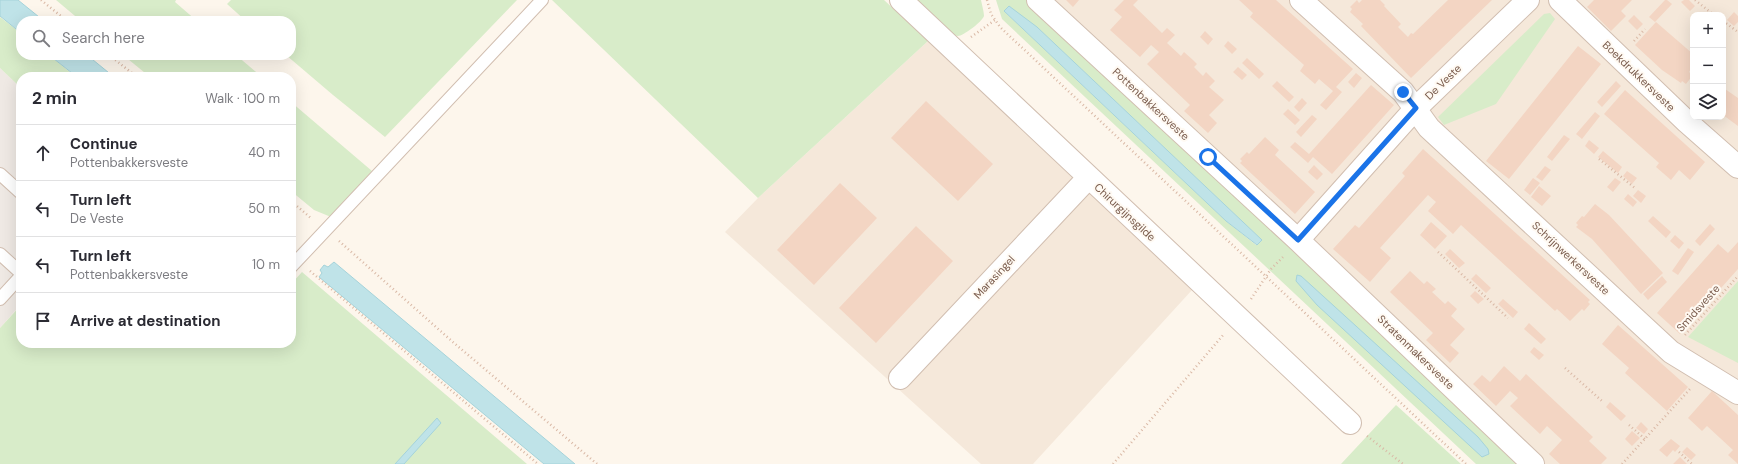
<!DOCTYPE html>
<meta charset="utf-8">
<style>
:root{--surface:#fff;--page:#f2f2f3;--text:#2b2b33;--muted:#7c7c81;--line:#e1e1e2}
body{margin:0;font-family:"DM Sans",sans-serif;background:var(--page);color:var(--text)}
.controls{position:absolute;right:12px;top:12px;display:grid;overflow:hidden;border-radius:8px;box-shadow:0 4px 16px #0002}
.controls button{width:36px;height:36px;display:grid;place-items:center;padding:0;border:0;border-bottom:1px solid var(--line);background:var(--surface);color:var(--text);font:20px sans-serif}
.stop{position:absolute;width:12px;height:12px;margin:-9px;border:3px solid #1a73e8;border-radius:50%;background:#fff}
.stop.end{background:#1a73e8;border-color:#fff;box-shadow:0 1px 4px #0008}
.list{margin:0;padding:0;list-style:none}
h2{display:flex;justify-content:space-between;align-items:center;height:52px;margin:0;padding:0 16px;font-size:17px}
h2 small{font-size:13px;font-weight:400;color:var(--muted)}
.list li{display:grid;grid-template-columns:26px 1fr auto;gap:12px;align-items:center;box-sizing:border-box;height:56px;padding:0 16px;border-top:1px solid var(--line)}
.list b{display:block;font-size:15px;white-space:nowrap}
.list p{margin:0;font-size:13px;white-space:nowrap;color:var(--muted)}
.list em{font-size:13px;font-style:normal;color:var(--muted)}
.icon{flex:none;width:22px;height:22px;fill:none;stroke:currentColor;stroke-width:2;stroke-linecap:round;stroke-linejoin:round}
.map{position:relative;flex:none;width:1738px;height:464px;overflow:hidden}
.search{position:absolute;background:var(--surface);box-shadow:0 4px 16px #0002;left:16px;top:16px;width:280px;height:44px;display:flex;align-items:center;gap:10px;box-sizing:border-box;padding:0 14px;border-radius:16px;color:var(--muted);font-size:15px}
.panel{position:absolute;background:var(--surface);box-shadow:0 4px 16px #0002;left:16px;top:72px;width:280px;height:276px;border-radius:16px}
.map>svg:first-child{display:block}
.residential{fill:#f5e8da;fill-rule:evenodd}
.industrial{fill:#efe9e4}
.green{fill:#d8ecc9;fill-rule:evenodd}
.water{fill:#bfe3e8;stroke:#a5d3da}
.building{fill:#f3d5c3}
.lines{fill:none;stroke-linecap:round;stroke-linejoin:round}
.service-casing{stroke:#d1beb0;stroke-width:14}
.minor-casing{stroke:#d1beb0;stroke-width:24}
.path{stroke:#d9b8a5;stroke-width:2.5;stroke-dasharray:1 3;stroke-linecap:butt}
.service{stroke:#fff;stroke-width:12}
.minor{stroke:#fff;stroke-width:22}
.route{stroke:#1a73e8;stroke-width:5}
.labels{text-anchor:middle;stroke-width:4;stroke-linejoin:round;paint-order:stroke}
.street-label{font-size:11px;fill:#7a5c4d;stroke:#fffaf3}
</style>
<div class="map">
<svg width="1738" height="464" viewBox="0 0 1738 464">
<rect width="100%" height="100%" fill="#fdf6ec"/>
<!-- residential -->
<path class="residential" d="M1008 0H1738V464H1506ZM1693 15H1723V117H1693Z
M928 41 1192 290 1033 464H981L725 232 758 198Z"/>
<!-- industrial -->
<path class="industrial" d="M0 68 21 88V304L0 328Z"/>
<!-- green -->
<path class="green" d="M56 0H176L175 2 197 21H81Z
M231 0H517L385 137 333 95 286 55H291V21H246L227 4Z
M552 0H884L928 41 758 198Z
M916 0H981C982 5 984 12 984 16 982 22 963 36 958 36 956 36 954 35 952 34Z
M996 0H1030L1524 464H1476L1002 19ZM1004 11 1037 27 1262 240 1256 245 1226 221Z
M1550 13 1555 19 1496 104 1444 125 1438 117 1544 14Z
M0 17 21 33V55H49L76 77H21V88L0 68Z
M123 55H236L262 77H150Z
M291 102 372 171 331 217 314 210 291 191Z
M302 272 527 464H0V328L21 305V343H291V284Z
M1738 281V363L1688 337Z
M1396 405 1461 464H1341Z"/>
<!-- water -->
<path class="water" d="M0 0H18L44 21H21V33L0 16Z
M1009 6 1037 27 1262 240 1257 245 1226 221 1004 11Z
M49 55H87L114 77H77Z
M334 262 575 464H544L319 277 322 273 320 270 324 265 328 267Z
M1297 275 1301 276 1478 437 1488 449 1489 454 1482 457 1317 305 1296 281Z
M437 418 441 423 404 464H395Z"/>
<!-- building -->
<path class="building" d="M1066 0H1079L1073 7Z
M1124 0H1138L1133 5 1162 33 1167 28 1175 35 1167 43 1181 56 1184 52 1193 60 1197 64 1194 67 1203 76 1206 72 1215 81 1209 87 1224 100 1209 115 1217 123 1208 133 1184 111 1190 105 1147 64 1159 52 1151 45 1140 57 1110 30 1122 17 1114 10Z
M1239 0H1276L1353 69 1336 87 1342 92 1326 110 1320 105 1333 91 1319 79 1315 84 1300 71 1304 65 1250 17 1253 13Z
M1357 0 1359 3 1362 0H1380L1385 5 1384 6 1401 24 1398 27 1408 37 1411 33 1413 34 1448 0H1492L1411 78 1361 26 1363 24 1350 12 1352 9 1350 7Z
M1594 0H1632L1621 11 1626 16 1611 31 1587 7Z
M1665 0H1667L1672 4 1655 22 1649 17Z
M1684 0H1689L1695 6 1690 11 1681 2Z
M1734 12 1738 16V22L1734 26 1727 20Z
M1634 15 1643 24 1637 30 1628 21Z
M1656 22 1693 54V66L1689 72 1693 75 1686 84 1682 81 1681 83 1662 70 1635 45Z
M1205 31 1213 39 1208 45 1200 37Z
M1228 41 1237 49 1232 54 1224 46Z
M1578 46 1601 64 1509 179 1486 161Z
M1247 58 1264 74 1259 79 1242 63Z
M1238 67 1247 75 1242 80 1233 72Z
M1356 73 1362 78 1354 88 1348 82Z
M1277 81 1294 97 1289 102 1272 86Z
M1616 81 1621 86 1602 107 1597 102Z
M1371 85 1394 105 1332 174 1313 157 1308 163 1290 147 1295 142 1309 154Z
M1725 89 1738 98V126L1723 115V92Z
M1625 90 1705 162 1690 180 1679 170 1671 180 1656 167 1659 163 1604 114Z
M1302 98 1307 103 1299 112 1294 107Z
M926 101 993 164 958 201 891 138Z
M1288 109 1300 120 1295 125 1283 114Z
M1595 112 1600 116 1582 139 1576 134Z
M1312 115 1317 119 1301 137 1296 132Z
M1564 135 1570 139 1552 161 1547 157Z
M1265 137 1279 150 1275 155 1315 192 1295 214 1240 163 1242 161 1240 159 1247 152 1249 154Z
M1589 140 1599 148 1594 154 1585 146Z
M1423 149 1590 300 1588 302 1590 304 1584 311 1582 309 1570 321 1557 309 1555 311 1461 225 1453 234 1428 211 1436 202 1428 195 1380 248 1391 258 1370 282 1333 249 1355 225 1359 228 1405 176 1402 173Z
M1603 151 1622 167 1618 173 1598 157Z
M1314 165 1323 174 1317 180 1308 172Z
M1545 166 1551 170 1542 181 1536 177Z
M1627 171 1637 178 1632 184 1623 176Z
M1533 178 1540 183 1530 195 1524 190Z
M1615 178 1621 182 1613 192 1607 187Z
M840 183 877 218 814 285 777 250Z
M1539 186 1551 196 1542 206 1531 197Z
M1638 190 1646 196 1641 203 1633 196Z
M1628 194 1637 202 1633 207 1624 199Z
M1595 204 1609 215 1663 273 1641 294 1592 239 1576 227 1578 225 1576 223 1582 216 1584 217Z
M1653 216 1671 232 1666 238 1648 221Z
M1431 222 1447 236 1435 249 1420 235Z
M1710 224 1715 229 1700 246 1695 241Z
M916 226 953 261 876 343 839 308Z
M1675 235 1684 243 1679 249 1670 241Z
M1738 242V269L1680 334 1657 313 1718 244 1728 253Z
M1688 248 1694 252 1678 275 1672 271Z
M1450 249 1465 263 1459 268 1445 254Z
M1410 271 1424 284 1427 281 1436 289 1432 292 1445 304 1448 301 1457 309 1451 316 1465 329 1450 345 1459 353 1450 363 1426 340 1433 333 1390 292Z
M1476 274 1491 288 1486 293 1471 279Z
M1662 276 1667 282 1648 300 1643 294Z
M1475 291 1484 299 1478 304 1470 296Z
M1503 299 1518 312 1513 318 1498 304Z
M1529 323 1546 339 1541 344 1524 329Z
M1618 325 1688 387 1667 411 1625 373 1629 368 1602 344Z
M1534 347 1544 355 1539 360 1530 352Z
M1504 366 1520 381 1526 374 1593 437 1589 441 1607 458 1601 464H1560L1549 454 1562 440 1547 426 1540 434 1510 406 1518 398 1510 391 1496 406 1473 384 1482 375 1490 382Z
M1712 391 1738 415V464L1728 455 1733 450 1707 426 1702 431 1688 418Z
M1610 402 1626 416 1621 421 1606 407Z
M1641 422 1648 429 1644 434 1636 428Z
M1632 431 1640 438 1632 446 1625 439Z
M1671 439 1680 446 1675 452 1673 450 1667 457 1659 450Z
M1687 447 1696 455 1691 460 1682 452Z
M1680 457 1687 464H1673Z"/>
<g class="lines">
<defs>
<path id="service" d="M0 174 21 193
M0 254 21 273
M291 267 542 0
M0 299 21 276"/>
<path id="minor" d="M901 0 1350 423
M1038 0 1298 240 1533 464
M1301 0 1403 92 1429 128 1671 352 1738 393
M1560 0 1687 122 1738 167
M1298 240 1416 108 1528 0
M900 378 1089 177"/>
</defs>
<!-- service casing -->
<use href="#service" class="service-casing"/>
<!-- minor casing -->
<use href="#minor" class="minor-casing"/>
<!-- path -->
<path class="path" d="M41 0 67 21
M987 0 991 14 1000 27 1466 464
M1695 0 1714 15
M1723 21 1738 32
M971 37 995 20
M1634 41 1645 29
M109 55 137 77
M1599 159 1635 188
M291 201 312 219
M339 241 454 343 597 464
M1438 252 1508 318
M310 271 538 464
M1251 299 1271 269 1283 257
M1685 335 1738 276
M1565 368 1602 401
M1629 425 1645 439
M1367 436 1403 464
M1679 452 1692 464
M1113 464 1224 334
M1622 464 1690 389"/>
<!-- service -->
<use href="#service" class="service"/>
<!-- minor -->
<use href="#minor" class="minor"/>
</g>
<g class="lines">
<!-- route -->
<path class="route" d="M1208 157 1298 240 1416 108 1403 92"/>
</g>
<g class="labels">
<!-- street labels -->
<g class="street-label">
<text transform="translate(1639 76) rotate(44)" y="4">Boekdrukkersveste</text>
<text transform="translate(1443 82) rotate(-44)" y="4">De Veste</text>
<text transform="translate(1151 104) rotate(43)" y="4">Pottenbakkersveste</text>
<text transform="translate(1125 212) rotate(43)" y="4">Chirurgijnsgilde</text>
<text transform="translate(1571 258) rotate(43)" y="4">Schrijnwerkersveste</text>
<text transform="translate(994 277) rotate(-47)" y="4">Marasingel</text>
<text transform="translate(1698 308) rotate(-48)" y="4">Smidsveste</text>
<text transform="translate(1416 352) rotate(44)" y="4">Stratenmakersveste</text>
</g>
</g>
</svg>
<div class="controls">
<button>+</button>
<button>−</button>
<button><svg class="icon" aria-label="layers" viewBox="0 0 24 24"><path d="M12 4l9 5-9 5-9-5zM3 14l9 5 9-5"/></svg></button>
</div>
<div class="stop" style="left:1208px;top:157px"></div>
<div class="stop end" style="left:1403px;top:92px"></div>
<div class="search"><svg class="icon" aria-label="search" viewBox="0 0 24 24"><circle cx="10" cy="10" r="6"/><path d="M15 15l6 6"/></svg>Search here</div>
<section class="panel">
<h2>2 min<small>Walk · 100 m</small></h2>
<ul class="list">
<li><svg class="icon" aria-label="ahead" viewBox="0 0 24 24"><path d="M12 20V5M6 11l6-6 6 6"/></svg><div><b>Continue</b><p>Pottenbakkersveste</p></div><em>40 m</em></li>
<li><svg class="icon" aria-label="left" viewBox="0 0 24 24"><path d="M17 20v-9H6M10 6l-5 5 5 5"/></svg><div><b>Turn left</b><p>De Veste</p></div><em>50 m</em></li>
<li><svg class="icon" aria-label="left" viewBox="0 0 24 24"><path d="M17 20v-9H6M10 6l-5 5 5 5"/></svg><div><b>Turn left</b><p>Pottenbakkersveste</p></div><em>10 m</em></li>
<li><svg class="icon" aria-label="arrive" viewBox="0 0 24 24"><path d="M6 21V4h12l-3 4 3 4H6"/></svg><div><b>Arrive at destination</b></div></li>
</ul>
</section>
</div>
